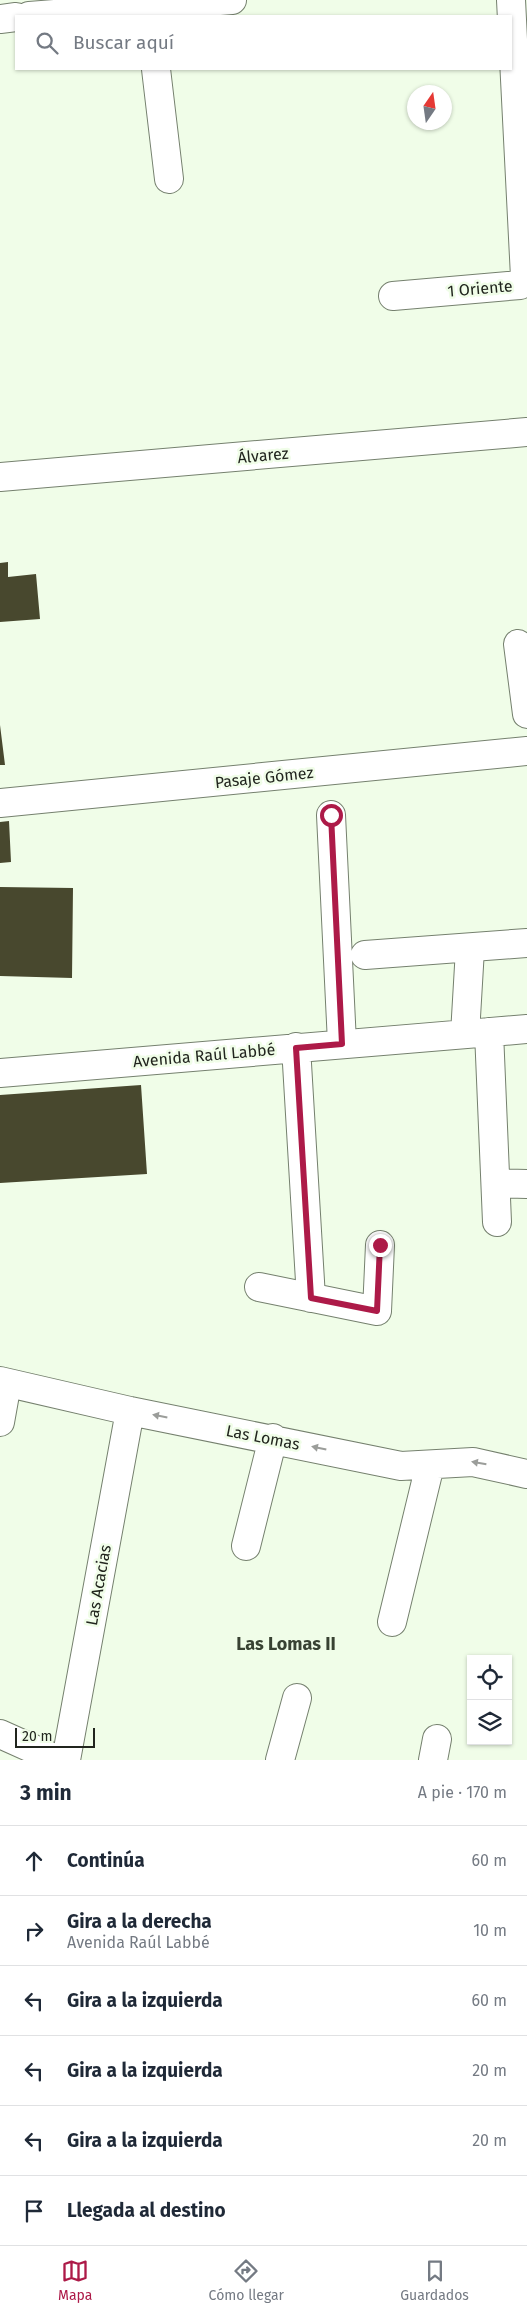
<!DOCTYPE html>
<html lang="es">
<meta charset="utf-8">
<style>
:root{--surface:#fff;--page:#f6f6f7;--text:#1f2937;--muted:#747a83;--line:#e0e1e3;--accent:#ad1a48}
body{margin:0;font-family:"Fira Sans",sans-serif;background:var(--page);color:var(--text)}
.controls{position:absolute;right:15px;bottom:15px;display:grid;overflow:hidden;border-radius:0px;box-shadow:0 1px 4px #0004}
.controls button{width:45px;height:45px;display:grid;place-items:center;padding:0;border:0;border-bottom:1px solid var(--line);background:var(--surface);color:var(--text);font:25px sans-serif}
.compass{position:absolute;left:407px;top:85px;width:45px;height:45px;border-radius:50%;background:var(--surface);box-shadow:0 1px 4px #0004;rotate:13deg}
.scale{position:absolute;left:15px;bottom:12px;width:80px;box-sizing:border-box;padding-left:5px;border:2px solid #21251e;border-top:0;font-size:14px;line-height:18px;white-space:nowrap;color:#21251e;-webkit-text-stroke:4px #f0fde8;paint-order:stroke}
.stop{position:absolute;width:15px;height:15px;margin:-11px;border:4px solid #ad1a48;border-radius:50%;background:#fff}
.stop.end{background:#ad1a48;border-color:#fff;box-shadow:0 1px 5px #0008}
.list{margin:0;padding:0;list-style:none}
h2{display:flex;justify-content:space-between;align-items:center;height:65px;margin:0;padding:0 20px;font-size:21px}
h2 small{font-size:16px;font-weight:400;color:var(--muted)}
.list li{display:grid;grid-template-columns:32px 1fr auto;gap:15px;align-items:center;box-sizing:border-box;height:70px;padding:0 20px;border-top:1px solid var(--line)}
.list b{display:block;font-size:19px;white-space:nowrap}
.list p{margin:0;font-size:16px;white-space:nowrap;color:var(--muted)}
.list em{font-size:16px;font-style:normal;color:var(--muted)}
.icon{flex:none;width:28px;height:28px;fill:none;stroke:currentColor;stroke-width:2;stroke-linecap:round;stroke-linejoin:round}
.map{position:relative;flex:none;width:527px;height:1760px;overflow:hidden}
.search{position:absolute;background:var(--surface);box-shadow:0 1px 4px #0004;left:15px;right:15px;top:15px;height:55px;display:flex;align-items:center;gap:12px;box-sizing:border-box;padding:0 18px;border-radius:0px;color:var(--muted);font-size:19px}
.sheet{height:485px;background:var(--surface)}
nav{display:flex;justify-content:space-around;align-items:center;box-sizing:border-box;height:70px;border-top:1px solid var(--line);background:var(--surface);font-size:14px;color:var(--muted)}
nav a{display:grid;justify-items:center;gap:2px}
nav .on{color:var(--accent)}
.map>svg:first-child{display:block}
.building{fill:#48482e}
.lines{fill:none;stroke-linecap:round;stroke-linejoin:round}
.minor-casing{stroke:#75806e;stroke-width:30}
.minor{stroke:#fff;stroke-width:28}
.oneway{fill:#9b9d9a}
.route{stroke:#ad1a48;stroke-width:6}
.labels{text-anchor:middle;stroke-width:5;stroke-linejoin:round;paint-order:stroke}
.street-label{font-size:16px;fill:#21251e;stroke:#f0fde8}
.neighbourhood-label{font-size:18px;font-weight:bold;fill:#384232;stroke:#f0fde8}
</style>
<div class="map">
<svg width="527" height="1760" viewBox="0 0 527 1760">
<rect width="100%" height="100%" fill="#f0fde8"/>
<!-- building -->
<path class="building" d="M8 562V577L36 574 40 619 0 622V563Z
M0 725 5 765H0Z
M9 821 11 862 0 863V822Z
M0 887 73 888 72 978 0 976Z
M141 1085 147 1174 0 1183V1095Z"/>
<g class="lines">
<defs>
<path id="minor" d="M29 16 232 0
M0 19 16 17
M156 69 169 179
M393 296 520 285 525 277 511 0
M0 477 527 432
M518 644 527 714
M0 803 527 751
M331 815 342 1043
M365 955 527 943
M489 1032 497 1222
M465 1034 470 949
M296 1047 311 1298
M0 1073 527 1029
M496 1183 527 1184
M259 1287 377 1311 380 1245
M0 1381 130 1411 401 1466 473 1462 527 1474
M0 1422 7 1383
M246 1546 273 1438
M392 1622 430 1465
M0 1734 58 1760
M66 1760 130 1411
M280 1760 297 1698
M433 1760 437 1739"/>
</defs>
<!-- minor casing -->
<use href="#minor" class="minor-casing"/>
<!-- minor -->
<use href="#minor" class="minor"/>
</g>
<!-- one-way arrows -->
<defs><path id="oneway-solid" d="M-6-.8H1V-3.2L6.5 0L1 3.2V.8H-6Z" transform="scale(1.25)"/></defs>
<g class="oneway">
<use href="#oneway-solid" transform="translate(160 1416) rotate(-169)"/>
<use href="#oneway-solid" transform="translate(319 1448) rotate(-168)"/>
<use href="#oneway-solid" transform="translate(479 1463) rotate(-170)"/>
</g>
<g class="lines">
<!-- route -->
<path class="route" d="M331 815 342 1044 296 1048 311 1298 377 1311 380 1245"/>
</g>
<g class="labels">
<!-- street labels -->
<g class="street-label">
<text transform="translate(480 288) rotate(-5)" y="6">1 Oriente</text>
<text transform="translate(263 455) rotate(-5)" y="6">Álvarez</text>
<text transform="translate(264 777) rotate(-6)" y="6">Pasaje Gómez</text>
<text transform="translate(204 1055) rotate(-5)" y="6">Avenida Raúl Labbé</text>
<text transform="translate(263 1437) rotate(11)" y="6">Las Lomas</text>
<text transform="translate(98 1585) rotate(-80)" y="6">Las Acacias</text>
</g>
<!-- neighbourhood labels -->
<g class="neighbourhood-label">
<text x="286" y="1650">Las Lomas II</text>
</g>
</g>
</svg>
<div class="controls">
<button><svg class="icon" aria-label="locate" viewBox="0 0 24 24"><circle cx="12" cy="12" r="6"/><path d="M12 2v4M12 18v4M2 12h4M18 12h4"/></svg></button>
<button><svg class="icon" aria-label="layers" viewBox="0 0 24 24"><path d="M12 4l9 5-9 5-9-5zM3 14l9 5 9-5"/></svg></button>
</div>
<svg class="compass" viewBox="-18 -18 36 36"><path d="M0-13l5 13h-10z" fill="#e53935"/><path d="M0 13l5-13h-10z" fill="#747a83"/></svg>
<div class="scale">20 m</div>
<div class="stop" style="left:331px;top:815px"></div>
<div class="stop end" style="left:380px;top:1245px"></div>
<div class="search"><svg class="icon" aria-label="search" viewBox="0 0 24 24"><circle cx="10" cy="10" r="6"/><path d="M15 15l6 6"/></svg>Buscar aquí</div>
</div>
<section class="sheet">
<h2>3 min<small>A pie · 170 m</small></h2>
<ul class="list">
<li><svg class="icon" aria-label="ahead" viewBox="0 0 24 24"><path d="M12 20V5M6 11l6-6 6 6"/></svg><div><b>Continúa</b></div><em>60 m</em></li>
<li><svg class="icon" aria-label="right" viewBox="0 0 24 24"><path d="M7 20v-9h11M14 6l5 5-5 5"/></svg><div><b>Gira a la derecha</b><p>Avenida Raúl Labbé</p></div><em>10 m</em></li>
<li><svg class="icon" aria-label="left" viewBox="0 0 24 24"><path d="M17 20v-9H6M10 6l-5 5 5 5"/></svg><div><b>Gira a la izquierda</b></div><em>60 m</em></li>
<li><svg class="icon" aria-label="left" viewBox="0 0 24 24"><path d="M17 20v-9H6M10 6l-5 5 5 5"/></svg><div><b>Gira a la izquierda</b></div><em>20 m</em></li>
<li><svg class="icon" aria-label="left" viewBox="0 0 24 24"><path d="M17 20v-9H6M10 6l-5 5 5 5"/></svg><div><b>Gira a la izquierda</b></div><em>20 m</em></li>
<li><svg class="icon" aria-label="arrive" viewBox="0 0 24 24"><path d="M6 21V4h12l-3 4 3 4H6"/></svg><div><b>Llegada al destino</b></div></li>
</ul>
</section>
<nav>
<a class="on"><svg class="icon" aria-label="map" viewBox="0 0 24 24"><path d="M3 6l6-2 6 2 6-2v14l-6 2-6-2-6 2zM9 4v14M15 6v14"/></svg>Mapa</a>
<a><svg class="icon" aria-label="directions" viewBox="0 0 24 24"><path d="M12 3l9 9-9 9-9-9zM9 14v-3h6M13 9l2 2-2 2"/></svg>Cómo llegar</a>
<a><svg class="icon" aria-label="saved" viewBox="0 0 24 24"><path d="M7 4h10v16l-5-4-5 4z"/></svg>Guardados</a>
</nav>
